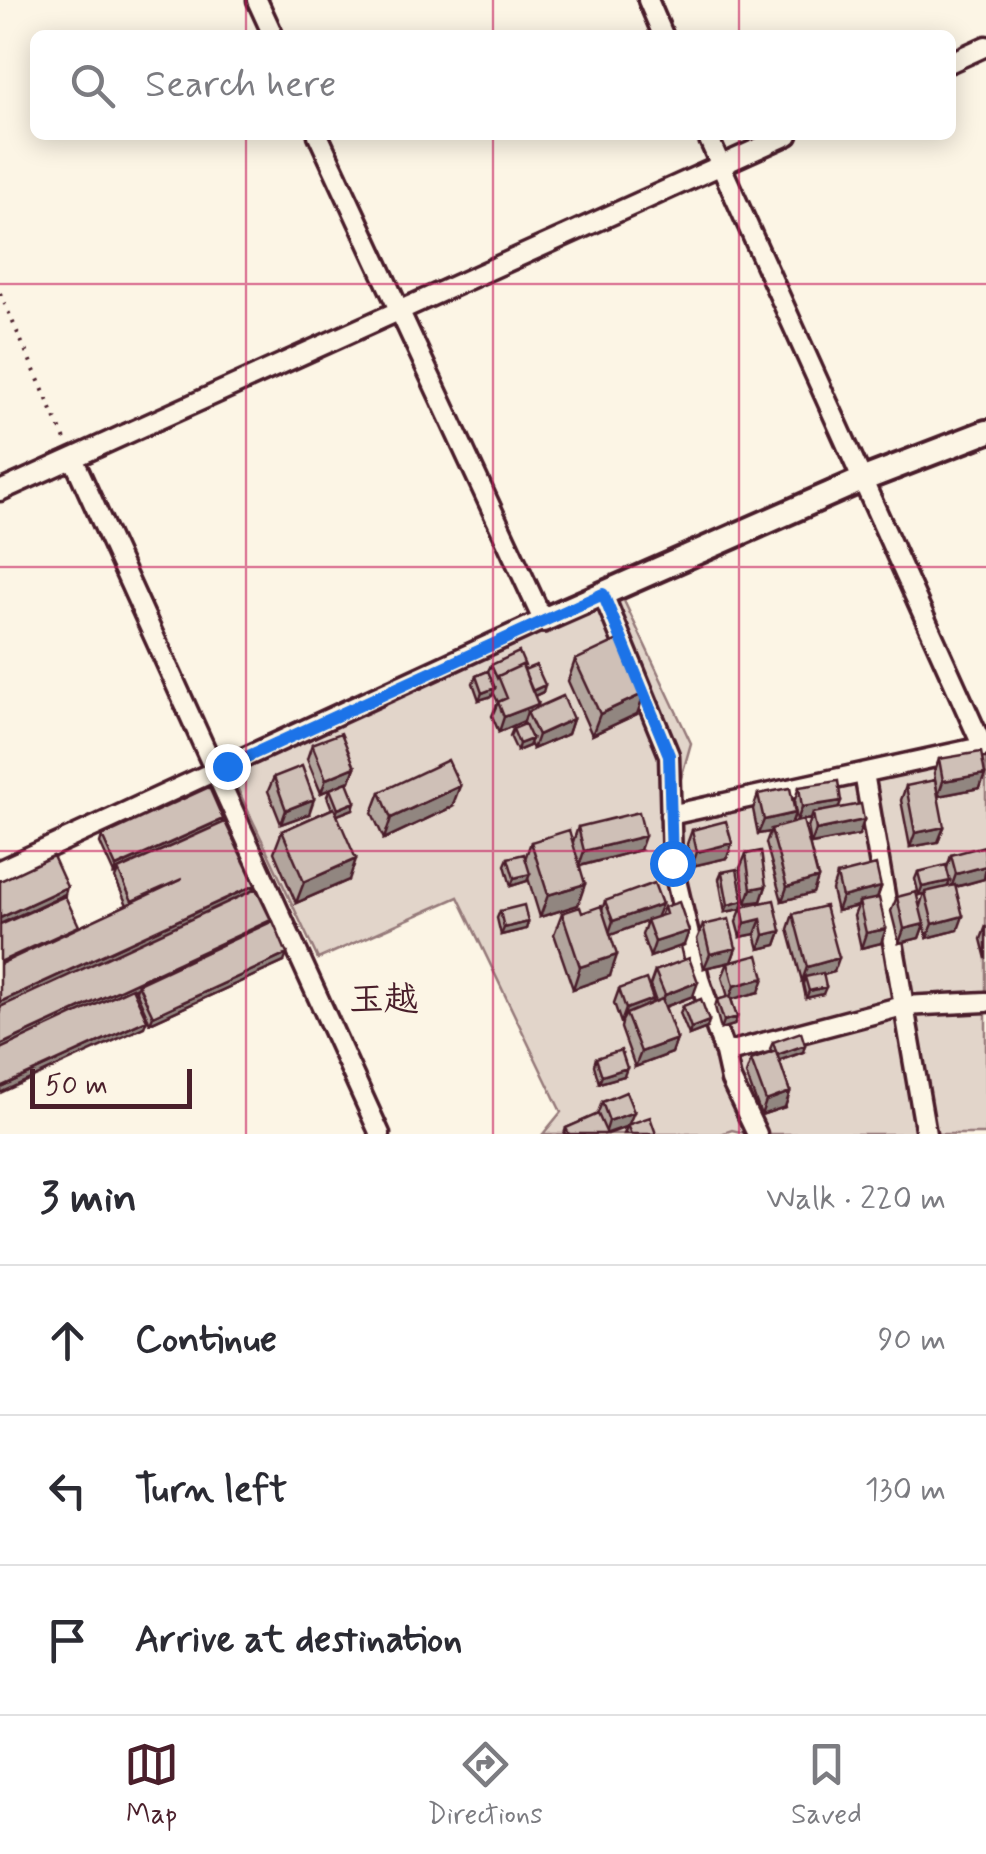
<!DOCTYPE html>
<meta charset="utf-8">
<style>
:root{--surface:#fff;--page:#f2f2f3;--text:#2b2b33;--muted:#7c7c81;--line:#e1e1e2;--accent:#4a1f2b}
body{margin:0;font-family:Mynerve,"Klee One",sans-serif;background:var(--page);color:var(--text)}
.scale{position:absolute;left:30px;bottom:25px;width:162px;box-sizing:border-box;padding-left:10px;border:5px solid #4a1f2b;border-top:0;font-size:28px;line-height:35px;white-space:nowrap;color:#4a1f2b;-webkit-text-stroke:8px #fcf5e5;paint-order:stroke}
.stop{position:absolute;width:30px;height:30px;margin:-22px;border:8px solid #1a73e8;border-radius:50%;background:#fff}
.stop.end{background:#1a73e8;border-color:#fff;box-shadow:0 2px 10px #0008}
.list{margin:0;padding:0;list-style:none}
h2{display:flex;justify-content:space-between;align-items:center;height:130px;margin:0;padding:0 40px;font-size:42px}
h2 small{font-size:32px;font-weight:400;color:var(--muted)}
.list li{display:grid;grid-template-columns:65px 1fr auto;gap:30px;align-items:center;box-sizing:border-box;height:150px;padding:0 40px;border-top:2px solid var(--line)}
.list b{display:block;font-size:38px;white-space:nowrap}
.list em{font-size:32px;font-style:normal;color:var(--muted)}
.icon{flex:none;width:55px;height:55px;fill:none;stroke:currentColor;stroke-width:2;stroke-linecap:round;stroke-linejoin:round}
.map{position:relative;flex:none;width:986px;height:1134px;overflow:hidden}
.search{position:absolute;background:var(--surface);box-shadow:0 5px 25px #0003;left:30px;right:30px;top:30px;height:110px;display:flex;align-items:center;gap:25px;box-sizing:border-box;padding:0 35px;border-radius:15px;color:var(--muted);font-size:38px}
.sheet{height:580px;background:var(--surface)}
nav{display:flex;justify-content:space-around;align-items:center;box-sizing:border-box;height:140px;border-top:2px solid var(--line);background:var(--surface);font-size:28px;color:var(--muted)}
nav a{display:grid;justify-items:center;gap:5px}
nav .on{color:var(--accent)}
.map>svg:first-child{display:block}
.green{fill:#e2d5ca;stroke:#967a7a;stroke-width:2.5}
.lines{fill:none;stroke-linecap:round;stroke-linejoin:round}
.minor-casing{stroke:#4a1f2b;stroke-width:25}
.tertiary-casing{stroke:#4a1f2b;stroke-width:30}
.path{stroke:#4a1f2b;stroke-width:4;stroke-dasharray:2.5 8;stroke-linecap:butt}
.minor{stroke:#fcf5e5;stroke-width:18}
.tertiary{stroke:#fcf5e5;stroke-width:22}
.wall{fill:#b2a59d;stroke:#4a1f2b;stroke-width:2.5}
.shaded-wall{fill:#918680;stroke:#4a1f2b;stroke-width:2.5}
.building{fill:#cfc0b7;stroke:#4a1f2b;stroke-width:2.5}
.route{stroke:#1a73e8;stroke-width:12}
.grid{fill:none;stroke:#c2185b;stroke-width:2.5;stroke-opacity:0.55}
.labels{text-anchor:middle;stroke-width:8;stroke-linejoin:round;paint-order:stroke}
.quarter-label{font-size:35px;font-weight:bold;fill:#4a1f2b;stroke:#fcf5e5}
</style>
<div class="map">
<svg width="986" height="1134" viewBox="0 0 986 1134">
<rect width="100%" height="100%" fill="#fcf5e5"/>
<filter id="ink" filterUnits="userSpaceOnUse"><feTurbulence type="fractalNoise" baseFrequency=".01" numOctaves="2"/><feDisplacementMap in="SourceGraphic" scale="20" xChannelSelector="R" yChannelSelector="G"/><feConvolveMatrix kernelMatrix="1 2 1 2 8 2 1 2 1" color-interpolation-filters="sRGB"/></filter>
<g filter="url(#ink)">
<!-- green -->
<path class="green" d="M618 588 691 743 671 814 986 754V1134H748L732 1130 721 1134H543L561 1112 458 897 318 959 227 766Z"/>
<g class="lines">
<defs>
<path id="minor" d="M257 0 273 35
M648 0 663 35
M951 62 986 46
M707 135 983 747
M73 458 380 1134
M0 491 788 135
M603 594 669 755 672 863 700 982 725 1053 731 1080 757 1134
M864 773 926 1134
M670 815 986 746
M0 870 543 620 318 135
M725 1053 903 1006 986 1002"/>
<path id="tertiary" d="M543 620 864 479 986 432"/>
</defs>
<!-- minor casing -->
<use href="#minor" class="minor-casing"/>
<!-- tertiary casing -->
<use href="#tertiary" class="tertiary-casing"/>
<!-- path -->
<path class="path" d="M0 293 65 440"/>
<!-- minor -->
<use href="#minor" class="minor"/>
<!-- tertiary -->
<use href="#tertiary" class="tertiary"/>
</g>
<!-- wall -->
<path class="wall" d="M575 660 637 714 592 735 568 681Z
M491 665 524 670 543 692 534 696 538 704 536 708 573 719 568 734 533 749 530 743 529 746 517 751 510 736 513 729 523 725 524 721 499 732 492 716 498 702 493 692 492 696 479 700 473 683 476 676 488 671Z
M312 744 355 767 350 781 347 782 353 809 337 815 349 880 296 903 274 852 282 831 332 809 327 796 330 789 321 793 307 759Z
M939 759 985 774 980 788 938 796 934 773Z
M274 777 309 814 281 824 268 791Z
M906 786 944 827 938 842 910 847 901 800Z
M799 787 864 820 859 835 811 844 808 827 811 819 803 820 818 878 813 893 782 901 766 843 770 832 758 834 753 809 758 794 795 813 792 823 797 821 794 802Z
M380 792 452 807 384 839 372 813Z
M223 819 221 824 253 890 271 920 270 922 284 962 150 1023 136 991 137 987 133 989 144 1027 78 928 127 905 115 878 117 873 114 874 100 843 102 836Z
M578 827 640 850 580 866 578 905 540 917 528 878 527 881 511 886 505 865 508 858 525 859 531 842H573Z
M692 830 732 843 727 858 692 866 687 844Z
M986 852V875L984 879 956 887 958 930 927 938 924 924 919 938 899 943 891 911 897 897 920 906 924 893 919 895 915 879 918 872 947 868 951 855Z
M746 854 766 886 761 901 746 903 740 868Z
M722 872 743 901 741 909 725 912 719 879Z
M837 875 881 887 877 898 881 943 861 948 854 916 858 906 837 911 832 890Z
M605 901 657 917 660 916 664 907 684 945 650 957 642 935 647 921 610 935V976L573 989 554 934 562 913H582L602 910Z
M742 907 781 931 776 945 759 949 755 934 740 937 736 922Z
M500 911 528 922 526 929 501 935 497 918Z
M793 914 834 972 823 975V994L806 998 803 984 804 980 802 981 788 929Z
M703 925 736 948 731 962 759 992 731 999 737 1017 734 1025 721 1029 715 1007 717 1000 728 997 722 977 728 963 704 968 697 939Z
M986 926V959L981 939Z
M655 971 693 996 665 1007 677 1039 672 1053 635 1067 621 1028 622 1023H621L614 1003 619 989 652 1003 656 1002 650 985Z
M683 1006 707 1028 689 1035 680 1013Z
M773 1042 803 1052 779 1061 790 1092 785 1107 761 1115 746 1074 751 1060 772 1053 770 1049Z
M596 1058 624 1076 599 1083 594 1065Z
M602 1102 629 1125 656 1134H624L627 1127 608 1134H564L566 1128 597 1115Z"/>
<!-- shaded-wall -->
<path class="shaded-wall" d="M545 685 543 692 528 699 530 692Z
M495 688 492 696 479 700 482 693Z
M645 693 637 714 592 735 600 714Z
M538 704 532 718 527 712 524 721 499 732 504 717Z
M573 719 568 734 533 749 538 735Z
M532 739 529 746 517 751 519 744Z
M355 767 350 781 321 793 326 779Z
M985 774 980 788 938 796 943 781Z
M460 786 452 807 384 839 391 818Z
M314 799 309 814 281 824 286 810Z
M841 801 836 815 813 813 811 819 797 821 802 807Z
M355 802 353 809 335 816 338 809Z
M795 813 790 828 771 829 770 832 758 834 764 820Z
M223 819 221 826 114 874 116 867Z
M864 820 859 835 811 844 816 830Z
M944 827 938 842 910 847 915 833Z
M645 836 640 850 579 866 584 851Z
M732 843 727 858 692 866 697 852Z
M356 859 349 880 296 903 304 882Z
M986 866 984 879 951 888 956 874Z
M530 874 527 881 511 886 514 878Z
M818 878 813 893 782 901 787 887Z
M950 881 947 888 919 895 922 887Z
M585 884 578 905 540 917 548 895Z
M255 885 252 892 0 1008V1002Z
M766 886 761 901 746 903 751 889Z
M67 887 65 894 0 924V918Z
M881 887 876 902H859L858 906 837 911 842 897Z
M743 901 741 909 725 912 728 905Z
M662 904 656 918 608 936 613 921Z
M963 916 958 930 927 938 933 924Z
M761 919 755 934 740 937 745 923Z
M271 920 268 927 138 984 137 987 0 1051V1045Z
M528 922 526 929 501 935 504 928Z
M924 924 919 938 899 943 904 929Z
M886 929 881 943 861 948 866 933Z
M689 931 684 945 650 957 655 942Z
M781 931 776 945 759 949 764 935Z
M736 948 731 962 704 968 710 954Z
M287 954 284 962 150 1023 153 1016Z
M617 955 610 976 573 989 580 967Z
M839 958 834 972 806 980 805 977 804 980 802 981 807 967Z
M764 978 759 992 729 1000 734 986Z
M698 982 693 996 659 1009 665 995Z
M826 987 823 994 806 998 809 991Z
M653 999 648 1014H626L621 1023 626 1009Z
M737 1017 734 1025 721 1029 724 1021Z
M147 1020 144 1027 0 1093V1087Z
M709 1021 707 1028 689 1035 691 1028Z
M677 1039 672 1053 635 1067 641 1052Z
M805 1045 803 1052 775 1062 777 1055Z
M627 1068 624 1076 599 1083 602 1076Z
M790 1092 785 1107 761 1115 766 1101Z
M634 1112 628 1126 605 1134 609 1121Z"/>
<!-- building -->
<path class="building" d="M620 639 645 693 600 714 575 660Z
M519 652 525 666 523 667 522 665 498 676 497 678 491 665Z
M522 665 538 704 504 717 498 702 507 698 498 676Z
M536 665 545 685 532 691 524 670Z
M488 671 495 688 482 693 476 676Z
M563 696 573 719 538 735 527 712Z
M525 724 532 739 519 744 513 729Z
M341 733 355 767 326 779 312 744Z
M981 752 985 774 943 781 939 759Z
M448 760 460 786 391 818 380 792Z
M302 766 314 799 286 810 274 777Z
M935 780 944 827 915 833 906 786Z
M838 781 841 801 802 807 799 787Z
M347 782 355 802 338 809 330 789Z
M209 787 223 819 116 867 102 836Z
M790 788 795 813 764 820 758 794Z
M861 804 864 820 816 830 813 813Z
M334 808 356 859 304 882 282 831Z
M639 812 645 836 584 851 578 827Z
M803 820 818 878 787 887 771 829Z
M726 821 732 843 697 852 692 830Z
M225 822 255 885 0 1002V964L182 879 132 901 118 870Z
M569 830 585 884 548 895 531 842Z
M984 846 986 866 956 874 951 855Z
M761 851 766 886 751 889 746 854Z
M524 854 530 874 514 878 508 858Z
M53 856 67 887 0 918V881Z
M876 865 881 887 842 897 837 875Z
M946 865 950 881 922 887 918 872Z
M737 869 743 901 728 905 722 872Z
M654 883 662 904 613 921 605 901Z
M955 885 963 916 933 924 925 892Z
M256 889 271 920 0 1045V1007Z
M916 892 924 924 904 929 897 897Z
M65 896 79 926 0 962V925Z
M879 898 886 929 866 933 859 902Z
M774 900 781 931 764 935 761 919 745 923 742 907Z
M679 902 689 931 655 942 647 920 666 914 664 907Z
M524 905 528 922 504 928 500 911Z
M601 906 617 955 580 967 562 913 580 907 582 913Z
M825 906 839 958 807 967 793 914Z
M729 919 736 948 710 954 703 925Z
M273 921 287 954 153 1016 138 984Z
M758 955 764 978 734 986 728 963Z
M689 958 698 982 665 995 655 971Z
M823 973 826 987 809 991 805 977Z
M646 979 653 999 626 1009 619 989Z
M132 988 147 1020 0 1087V1049Z
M730 996 737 1017 724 1021 717 1000Z
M662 999 677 1039 641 1052 626 1014Z
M701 999 709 1021 691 1028 683 1006Z
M801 1032 805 1045 777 1055 773 1042Z
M621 1050 627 1068 602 1076 596 1058Z
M776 1051 790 1092 766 1101 751 1060Z
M626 1092 634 1112 609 1121 602 1102Z
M598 1114 607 1134H569L566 1128Z
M650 1117 656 1134H631L627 1125Z"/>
</g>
<g class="lines" filter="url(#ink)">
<!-- route -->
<path class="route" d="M227 766 603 594 669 755 672 863"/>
</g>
<!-- grid -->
<path class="grid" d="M246 0V35M493 0V35M739 0V35M246 135V1134M493 135V1134M739 135V1134M0 284H986M0 567H986M0 851H986"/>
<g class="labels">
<!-- quarter labels -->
<g class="quarter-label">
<text x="384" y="1010">玉越</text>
</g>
</g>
</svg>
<div class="scale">50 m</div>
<div class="stop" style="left:672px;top:863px"></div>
<div class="stop end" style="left:227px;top:766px"></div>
<div class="search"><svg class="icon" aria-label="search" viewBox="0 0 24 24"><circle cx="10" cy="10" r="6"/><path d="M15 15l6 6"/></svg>Search here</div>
</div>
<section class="sheet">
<h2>3 min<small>Walk · 220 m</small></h2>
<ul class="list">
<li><svg class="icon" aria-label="ahead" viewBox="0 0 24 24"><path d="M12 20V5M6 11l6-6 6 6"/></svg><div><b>Continue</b></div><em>90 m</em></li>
<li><svg class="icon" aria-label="left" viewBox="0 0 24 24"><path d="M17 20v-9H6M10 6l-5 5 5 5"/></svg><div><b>Turn left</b></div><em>130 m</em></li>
<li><svg class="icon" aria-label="arrive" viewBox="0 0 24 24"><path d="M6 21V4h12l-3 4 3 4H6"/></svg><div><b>Arrive at destination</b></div></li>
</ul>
</section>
<nav>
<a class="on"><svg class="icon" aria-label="map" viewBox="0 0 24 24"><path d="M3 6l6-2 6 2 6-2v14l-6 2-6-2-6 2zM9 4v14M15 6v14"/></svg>Map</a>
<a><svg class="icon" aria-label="directions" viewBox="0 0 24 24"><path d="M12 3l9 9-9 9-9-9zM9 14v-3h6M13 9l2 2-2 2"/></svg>Directions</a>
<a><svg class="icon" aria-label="saved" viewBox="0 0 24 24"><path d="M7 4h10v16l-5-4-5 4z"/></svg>Saved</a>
</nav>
